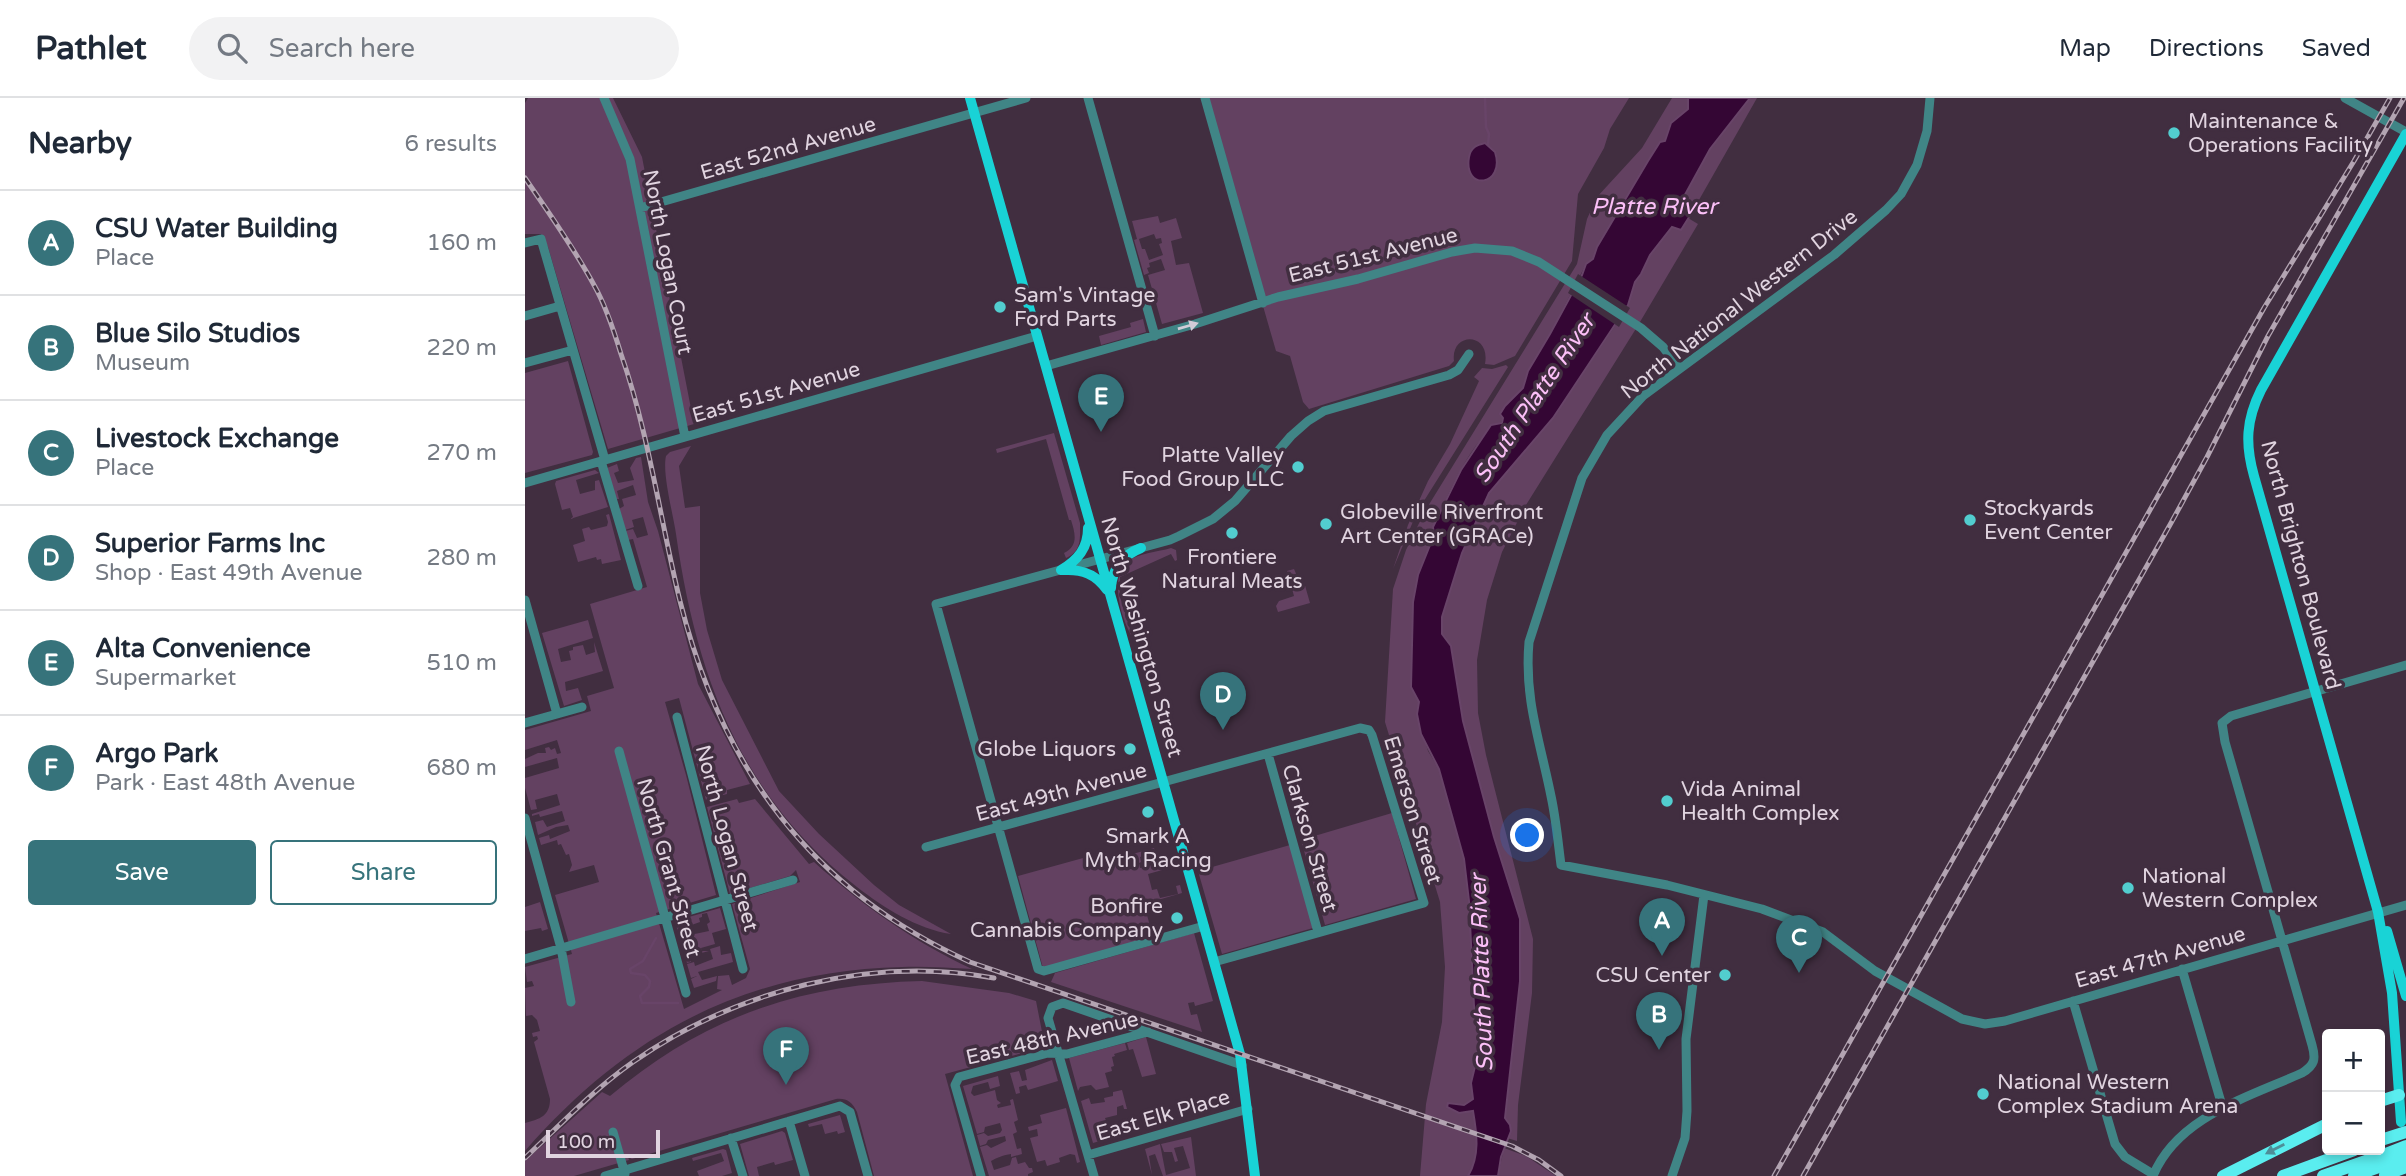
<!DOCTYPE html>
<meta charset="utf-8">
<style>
:root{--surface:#fff;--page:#f2f2f3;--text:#1f2937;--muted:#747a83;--line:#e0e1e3;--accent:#36737b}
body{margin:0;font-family:"Varela Round",sans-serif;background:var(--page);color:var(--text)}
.controls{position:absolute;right:21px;bottom:21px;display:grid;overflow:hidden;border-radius:7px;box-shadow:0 4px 10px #0003}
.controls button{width:63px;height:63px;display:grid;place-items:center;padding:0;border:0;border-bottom:2px solid var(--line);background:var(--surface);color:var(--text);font:35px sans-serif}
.scale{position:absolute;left:21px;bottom:18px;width:114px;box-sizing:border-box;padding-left:7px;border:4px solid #e1d4e0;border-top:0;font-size:19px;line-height:24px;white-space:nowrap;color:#e1d4e0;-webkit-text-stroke:5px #412e40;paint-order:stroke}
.you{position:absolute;left:1003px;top:738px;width:24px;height:24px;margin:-18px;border:5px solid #fff;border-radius:50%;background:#1a73e8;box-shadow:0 0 0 10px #1a73e833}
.badge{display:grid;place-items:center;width:46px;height:46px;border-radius:50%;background:var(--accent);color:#fff;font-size:23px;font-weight:700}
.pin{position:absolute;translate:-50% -58px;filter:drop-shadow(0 2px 4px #0008)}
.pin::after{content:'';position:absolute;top:37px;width:24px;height:21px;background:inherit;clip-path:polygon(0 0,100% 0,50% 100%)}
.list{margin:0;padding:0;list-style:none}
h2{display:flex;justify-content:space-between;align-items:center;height:91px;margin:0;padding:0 28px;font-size:30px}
h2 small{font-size:23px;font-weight:400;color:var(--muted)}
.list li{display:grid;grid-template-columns:46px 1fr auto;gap:21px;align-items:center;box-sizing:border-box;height:105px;padding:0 28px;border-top:2px solid var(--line)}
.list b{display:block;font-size:26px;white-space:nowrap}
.list p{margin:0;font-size:23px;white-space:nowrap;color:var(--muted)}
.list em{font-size:23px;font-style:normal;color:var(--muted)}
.actions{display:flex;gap:14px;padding:21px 28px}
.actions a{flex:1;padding:16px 0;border:2px solid var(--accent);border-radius:7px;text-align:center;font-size:24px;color:var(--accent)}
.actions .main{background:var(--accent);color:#fff}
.icon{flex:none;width:38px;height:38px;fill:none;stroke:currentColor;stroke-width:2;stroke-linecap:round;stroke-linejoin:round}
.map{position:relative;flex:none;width:1881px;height:1078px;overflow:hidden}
header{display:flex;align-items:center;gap:42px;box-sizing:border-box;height:98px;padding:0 35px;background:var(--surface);border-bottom:2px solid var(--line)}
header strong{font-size:33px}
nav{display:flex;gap:38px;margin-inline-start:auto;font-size:24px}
.search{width:490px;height:63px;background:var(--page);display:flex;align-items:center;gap:18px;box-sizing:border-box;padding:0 24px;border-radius:38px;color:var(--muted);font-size:26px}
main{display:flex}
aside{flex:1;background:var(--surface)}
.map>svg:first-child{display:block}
.green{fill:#634161;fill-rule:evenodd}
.water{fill:#340634;stroke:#684468;stroke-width:2}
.pier{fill:#412e40}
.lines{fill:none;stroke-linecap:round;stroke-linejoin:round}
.stream{stroke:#684468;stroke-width:2.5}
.minor{stroke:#408586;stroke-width:9}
.major{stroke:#19d3d6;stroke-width:10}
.highway{stroke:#5aedef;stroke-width:12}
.rail-casing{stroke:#b3a4b2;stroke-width:5}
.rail{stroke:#412e40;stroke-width:2.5;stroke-dasharray:8;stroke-linecap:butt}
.highway-bridge{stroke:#5aedef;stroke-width:12}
.oneway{fill:#d1ccd7}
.oneway2{fill:#4e8e98}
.poi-dot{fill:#52cdcf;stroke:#412e40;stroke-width:2.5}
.labels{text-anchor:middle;stroke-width:7;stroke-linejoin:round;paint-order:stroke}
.poi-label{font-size:21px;fill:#e1d4e0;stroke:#412e40;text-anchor:start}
.street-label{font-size:21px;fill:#e1d4e0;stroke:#412e40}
.water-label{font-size:23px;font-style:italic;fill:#fcc0f8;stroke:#412e40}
</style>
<header>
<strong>Pathlet</strong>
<div class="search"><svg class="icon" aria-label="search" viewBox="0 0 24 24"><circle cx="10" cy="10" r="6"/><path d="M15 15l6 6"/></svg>Search here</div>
<nav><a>Map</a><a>Directions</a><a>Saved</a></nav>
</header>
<main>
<aside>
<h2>Nearby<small>6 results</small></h2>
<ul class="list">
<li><span class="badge">A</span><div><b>CSU Water Building</b><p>Place</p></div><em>160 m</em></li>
<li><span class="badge">B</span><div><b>Blue Silo Studios</b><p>Museum</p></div><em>220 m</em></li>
<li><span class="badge">C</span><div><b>Livestock Exchange</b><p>Place</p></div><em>270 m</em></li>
<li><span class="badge">D</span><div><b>Superior Farms Inc</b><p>Shop · East 49th Avenue</p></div><em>280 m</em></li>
<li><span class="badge">E</span><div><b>Alta Convenience</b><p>Supermarket</p></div><em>510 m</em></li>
<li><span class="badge">F</span><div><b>Argo Park</b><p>Park · East 48th Avenue</p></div><em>680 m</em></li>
</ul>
<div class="actions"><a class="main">Save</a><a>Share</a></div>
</aside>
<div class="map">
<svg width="1881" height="1078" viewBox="0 0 1881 1078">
<rect width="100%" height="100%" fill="#412e40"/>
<!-- green -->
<path class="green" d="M3 0H88L117 59 169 326 83 351 23 149 16 136H0V5Z
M678 0H1104L1085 31 1079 50 1053 96 1047 163 990 258 969 267 960 266C966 233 925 234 929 263L924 268 784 311 778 304 765 258 751 253Z
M1147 0H1163V11L1146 25 1140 43 1135 45 1123 63 1072 149 1068 161 1061 166 1025 236 1003 273 998 290 980 308 975 316 978 320C975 330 964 332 958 339 936 364 923 399 908 428L909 437 893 477 888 504 886 589 894 604 892 617 903 653 914 671 939 761 944 804 949 908 954 937 953 956 946 985 948 1001 939 1007 923 1005 922 1009 934 1015 948 1013C952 1035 955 1058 943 1078H895L901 1006 917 924 920 869 915 804 860 624 868 491 881 452 900 413 1052 166 1062 121 1072 99 1117 50Z
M1225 0H1232L1166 116 1157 110 1156 104 1185 51Z
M633 118 635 125 651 120 657 140 646 143 651 167 664 165 678 215 637 226 623 177 640 172 636 161 624 165 625 169 622 170 624 175 619 177 609 142 612 141 607 123ZM629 136 631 141 636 140 637 145 634 146 638 157 624 162 620 151H617L614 141Z
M1163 120 1173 126 1112 229 1001 407 977 454 962 502 952 562 953 615 961 657 1008 841 1007 895 993 1007 992 1043 982 1040C987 1031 986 1028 980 1020L995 852V821L969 739 938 623 926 548 917 536V519L927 480 945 434 964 395 1028 320 1090 228 1103 207 1110 184 1116 176 1125 157 1147 129 1156 132Z
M618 221 621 234 576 247 574 238 606 229 605 225Z
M43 263 68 354 67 357 0 375V275Z
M981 267 983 269 892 414 868 471 883 427 903 383 925 346 954 283 949 279 957 270 967 271Z
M529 335 555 425C555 440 557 453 541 460L539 455C554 448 550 435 546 422H544L521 341 472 355 471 351Z
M166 348 154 368 160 410 175 408V495L182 532 197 582 254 693 294 736 349 787 374 807 426 836C392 831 359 810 332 789 216 700 171 577 151 436 148 415 137 376 141 358L145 354Z
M116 359 123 404 133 433 173 586 225 686 202 692V696L181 702 154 600 140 604 161 677 191 797 131 815 159 911 197 892 192 891 193 878 204 877 207 887 221 880 225 871 207 806 275 784 271 772 265 778 205 796 182 709 212 701 214 705 230 701 284 766 289 764C338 808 388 843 447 871 424 870 401 868 377 869 220 873 102 936 0 1053V1025C15 1021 25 1018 25 1001L9 944 13 941 12 938 8 939 7 935 15 933 12 922 7 917 1 918 0 890 9 888 7 883 2 884 0 869 47 856 30 797 74 784 69 767 44 774 47 767 44 756 41 757 36 746 33 747 32 742 16 747 14 740 24 737 25 741 45 733 43 727 31 729 13 737 10 724 18 722 22 729 40 723 37 713 15 719 14 716 7 718V716L35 707 32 696 10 702 12 711 6 712 0 690V680L34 670 32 660 0 669V661L13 655H21L20 650 24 649 26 652 30 650 32 656 36 655 32 642 0 652V632L66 613 62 598 89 590 65 506 122 489 108 441 103 442 100 433 108 431 112 440 123 437 118 419 107 422 109 429 100 432 94 411 99 408 97 401 111 397 108 387 92 393 94 401H90L82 370 92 366 94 373 89 375 93 385 109 382 105 370 111 360Z
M70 372 74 375 51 382 55 396 70 392V383L74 382 83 409 45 421 48 419 45 410 37 412 30 386 31 383Z
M84 416 96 462 77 466 76 461 72 462 71 459 53 464 48 447 60 443 57 431 64 429 66 432 82 428 83 424 81 417Z
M646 450 651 452 652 462 650 463 646 456 595 479V499L608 540C597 524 583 478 603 463 614 455 633 454 646 450Z
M769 471 775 485 779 484 785 505 753 514 751 508 754 503 769 498 762 473Z
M63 522 68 540 33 551 36 564 46 562 44 553 48 552V549L58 547 61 557 70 554 69 544 78 573 40 584 41 593 53 590 57 602 39 608 17 535Z
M867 715 891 801 800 827 776 742Z
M765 747 788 830 697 856 673 773Z
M629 750 630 754 615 759 616 764 614 765 615 770 640 764 641 771 623 776 627 792 632 791 635 800 653 796 651 788 655 787 657 795 619 806 628 839 518 870 493 778 569 757 572 766Z
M15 804 23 831 17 833 16 830 0 833V809Z
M195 810 201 831 187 835 190 846 176 850 177 853H184L165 858 166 864 162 865 150 823ZM182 815 185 824 182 826 184 833 160 838 158 830 175 824 174 820 177 819V816Z
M669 835 688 903 670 908 669 904 663 905 666 917 672 916 677 934 526 884 530 875Z
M195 848 196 857 206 855 208 864 173 874 177 882 192 878 191 883 169 890 166 881 172 878 166 880 162 866 169 864 170 868 188 861 185 851Z
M397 883 484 895 511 903 520 949 420 976 448 1078H349L332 1014C327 1004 322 1000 311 1001L107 1061 103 1059 104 1062 49 1078H0V1063L77 994 85 998C179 919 275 886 397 883Z
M621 939 631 976 617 979 608 951 604 952 602 945Z
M600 945 602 952 589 956 590 958 587 959 589 968 586 969 587 973 580 975 584 989 571 992 566 987 555 989 553 993 544 960Z
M527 962 533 983 503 992 501 987 494 989 495 995 491 996 485 975 494 973 497 983 502 982 500 972Z
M473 978 475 988 465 991 463 984 448 988 446 995 449 998 470 992 472 1002 476 1005 472 1007 473 1010 486 1007 485 1002 488 1001 493 1022 489 1024 492 1034 488 1036 492 1051 496 1050 497 1056 486 1059V1056C479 1057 471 1060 466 1063L469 1072 485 1067 487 1060 491 1059 493 1066 500 1064 504 1070H507L508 1074 503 1076V1078H464L455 1049 462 1047 466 1050 481 1043 480 1038 463 1042 461 1046 455 1048 452 1037 459 1035 463 1038 475 1035 477 1032 475 1025 460 1029 459 1034 452 1036 438 988Z
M597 992 602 1011H599L598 1007 592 1009V1017L580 1020 585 1034 593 1030 595 1037 568 1045 556 1003 564 1000 566 1006 580 1004 579 1000 588 998V994Z
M541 1010 555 1064 552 1065 550 1057 545 1056 534 1060 535 1064 522 1068 520 1062 512 1064 505 1040 513 1038 512 1031 504 1033 503 1029 517 1025 515 1017Z
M315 1017 320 1034 313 1036 312 1033 300 1036 297 1026 284 1029 283 1026Z
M257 1033 260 1035 268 1062 250 1067 249 1064 232 1069 234 1078H224L215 1046Z
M666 1039 671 1078H638L630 1056 624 1058 627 1077 620 1051 635 1046 641 1077 665 1070 658 1048 649 1050 653 1063 650 1064 647 1054H639L636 1046Z
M979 1050 1001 1058 1031 1078H973Z
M198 1051 201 1052 207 1075 197 1078H174L172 1073 199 1063 196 1055 168 1063 167 1060Z"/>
<!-- water -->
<path class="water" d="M1163 0H1225L1185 51 1156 104 1157 110 1166 116 1156 132 1147 129 1125 157 1116 176 1110 184 1103 207 1028 320 964 395 937 455 917 519V536L926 548 938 623 969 739 995 821V883L980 1020 985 1027 986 1033 976 1059 973 1078H943C955 1058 952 1036 948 1013L934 1015 922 1009 923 1005 939 1007 948 1001 946 985 953 956 954 937 949 908 944 803 939 761 914 671 896 636 892 616 894 604 886 589 888 504 893 477 909 437 908 429 936 372 966 327 977 325 978 320 975 316 980 308 998 290 1003 273 1025 236 1057 177 1061 166 1068 161 1072 149 1123 63 1135 44 1140 43 1146 25 1163 11Z
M960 45 970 54C981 88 938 94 944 59 946 49 952 47 960 45Z"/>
<!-- pier -->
<path class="pier" d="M1053 176 1105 210 1094 229 1043 195Z"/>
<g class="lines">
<!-- stream -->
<path class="stream" d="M960 0 961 29 964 36 963 47
M131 840 118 863 105 871 106 875 120 877 125 883 124 889 115 898 117 905H153"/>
<!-- minor -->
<path class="minor" d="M79 0 105 61 160 339
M563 0 630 238
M680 0 738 205
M1405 0 1402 33 1392 67 1376 96 1361 112 1309 157 1118 298 1082 337 1057 380 1004 544C999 601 1015 643 1026 698 1031 721 1033 744 1036 767L1142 787 1237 811 1298 834 1350 873 1437 921 1460 926 1480 923 1881 807
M1820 0 1881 34
M115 110 501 0
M0 145 16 141 80 362
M0 218 35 208
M0 265 48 252
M521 268 670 226 753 199 833 181 927 154 950 150 987 153 1014 164 1116 230 1138 249 1154 270
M76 363 113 488
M0 385 512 238
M0 502 32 616
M152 619 218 871
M0 625 57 609
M94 653 161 895
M743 656 793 834
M0 720 36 850 46 904
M401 749 835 630 844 632 847 637 899 805 689 864
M679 828 519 873 513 871 411 506 645 442 654 438 688 421 710 403 766 338 783 323 799 313 924 277 933 272 944 256
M0 861 268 782
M1657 871 1698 1011
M1548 903 1590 1046 1600 1059 1628 1076
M264 1023 280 1078
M88 1034 100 1076
M206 1040 218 1078
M563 1057 723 1011
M80 1078 315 1008 325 1014 343 1078
M456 1078 430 987 434 979 523 955 542 956 623 934
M569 1078 523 920 527 909 538 905 717 967
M1147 1078 1160 1040 1162 1013 1161 941 1179 797
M1628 1078C1652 1019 1724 999 1777 975 1790 967 1791 961 1787 947L1700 644 1697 625 1706 618 1881 567"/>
<!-- major -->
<path class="major" d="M445 0 715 956 730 1078
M536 472C553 462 563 450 563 430
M539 472C557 471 571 476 582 492
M586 490C587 471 598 457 616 450
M1862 833 1881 898
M1876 1024 1867 895 1853 814 1729 378C1720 346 1721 322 1736 292L1881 36"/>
<!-- highway -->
<path class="highway" d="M1855 1003 1874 997
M1698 1078 1802 1026
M1758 1078 1829 1052
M1798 1078 1858 1057
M1829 1078 1859 1067"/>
<defs>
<path id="rail" d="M0 80C24 115 49 150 69 187 81 208 89 233 96 256 124 336 135 421 155 503 197 671 286 792 445 864L987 1048 1014 1062 1036 1078
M0 1060C35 1027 68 992 108 964 210 893 345 857 469 880
M1249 1078 1739 210 1829 63 1865 0
M1278 1078 1646 425 1682 359 1743 238 1879 0"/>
</defs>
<!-- rail casing -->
<use href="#rail" class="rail-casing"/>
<!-- rail -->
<use href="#rail" class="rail"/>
<!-- highway-bridge -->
<path class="highway-bridge" d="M1856 1042 1881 1034
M1858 1057 1881 1048
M1859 1067 1881 1059
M1860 1077 1881 1069"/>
</g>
<!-- one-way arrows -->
<defs><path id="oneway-solid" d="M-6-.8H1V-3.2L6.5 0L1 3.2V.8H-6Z" transform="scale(1.75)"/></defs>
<use class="oneway" href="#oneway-solid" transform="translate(663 228) rotate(-16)"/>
<use class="oneway2" href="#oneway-solid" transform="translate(1750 1051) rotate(153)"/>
<!-- markers -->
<g class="poi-dot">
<circle cx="1649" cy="35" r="7"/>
<circle cx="475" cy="209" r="7"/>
<circle cx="773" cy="369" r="7"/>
<circle cx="1445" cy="422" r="7"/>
<circle cx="801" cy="426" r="7"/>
<circle cx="707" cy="435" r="7"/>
<circle cx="605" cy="651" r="7"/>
<circle cx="1142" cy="703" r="7"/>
<circle cx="623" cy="714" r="7"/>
<circle cx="1603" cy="790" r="7"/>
<circle cx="652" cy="820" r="7"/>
<circle cx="1200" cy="877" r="7"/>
<circle cx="1458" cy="996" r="7"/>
</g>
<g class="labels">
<!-- poi labels -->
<g class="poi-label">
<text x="1663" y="30">Maintenance &amp;<tspan x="1663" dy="24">Operations Facility</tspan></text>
<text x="489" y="204">Sam's Vintage<tspan x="489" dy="24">Ford Parts</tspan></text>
<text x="759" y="364" text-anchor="end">Platte Valley<tspan x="759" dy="24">Food Group LLC</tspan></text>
<text x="1459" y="417">Stockyards<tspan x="1459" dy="24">Event Center</tspan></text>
<text x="815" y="421">Globeville Riverfront<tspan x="815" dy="24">Art Center (GRACe)</tspan></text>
<text x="707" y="466" text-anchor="middle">Frontiere<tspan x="707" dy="24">Natural Meats</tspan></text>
<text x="591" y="658" text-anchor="end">Globe Liquors</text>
<text x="1156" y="698">Vida Animal<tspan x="1156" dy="24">Health Complex</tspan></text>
<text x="623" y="745" text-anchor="middle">Smark A<tspan x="623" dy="24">Myth Racing</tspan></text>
<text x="1617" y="785">National<tspan x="1617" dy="24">Western Complex</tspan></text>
<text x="638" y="815" text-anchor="end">Bonfire<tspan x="638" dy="24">Cannabis Company</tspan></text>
<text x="1186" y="884" text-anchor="end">CSU Center</text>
<text x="1472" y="991">National Western<tspan x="1472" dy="24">Complex Stadium Arena</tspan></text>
</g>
<!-- street labels -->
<g class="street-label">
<text transform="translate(263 50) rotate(-16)" y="7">East 52nd Avenue</text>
<text transform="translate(848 157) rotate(-14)" y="7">East 51st Avenue</text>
<text transform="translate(143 164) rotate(79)" y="7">North Logan Court</text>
<text transform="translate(1214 206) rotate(-38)" y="7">North National Western Drive</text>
<text transform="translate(251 294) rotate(-16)" y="7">East 51st Avenue</text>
<text transform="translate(1776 467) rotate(75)" y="7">North Brighton Boulevard</text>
<text transform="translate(617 539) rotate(74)" y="7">North Washington Street</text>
<text transform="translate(536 694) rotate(-15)" y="7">East 49th Avenue</text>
<text transform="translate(888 712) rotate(73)" y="7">Emerson Street</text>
<text transform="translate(202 740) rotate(75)" y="7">North Logan Street</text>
<text transform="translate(785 740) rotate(74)" y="7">Clarkson Street</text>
<text transform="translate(144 770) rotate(74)" y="7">North Grant Street</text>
<text transform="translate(1635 859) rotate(-16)" y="7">East 47th Avenue</text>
<text transform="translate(527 940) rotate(-13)" y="7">East 48th Avenue</text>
<text transform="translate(638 1017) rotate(-16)" y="7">East Elk Place</text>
</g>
<!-- water labels -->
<g class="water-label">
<text x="1129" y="116">Platte River</text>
<text transform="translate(1009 300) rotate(-56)" y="8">South Platte River</text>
<text transform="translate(956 875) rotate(-92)" y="8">South Platte River</text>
</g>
</g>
</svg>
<div class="controls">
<button>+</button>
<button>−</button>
</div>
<div class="scale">100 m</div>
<div class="you"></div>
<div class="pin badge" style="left:1137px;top:858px">A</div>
<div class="pin badge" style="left:1134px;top:952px">B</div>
<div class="pin badge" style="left:1274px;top:875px">C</div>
<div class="pin badge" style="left:698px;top:632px">D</div>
<div class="pin badge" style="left:576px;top:334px">E</div>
<div class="pin badge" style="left:261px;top:987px">F</div>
</div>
</main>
